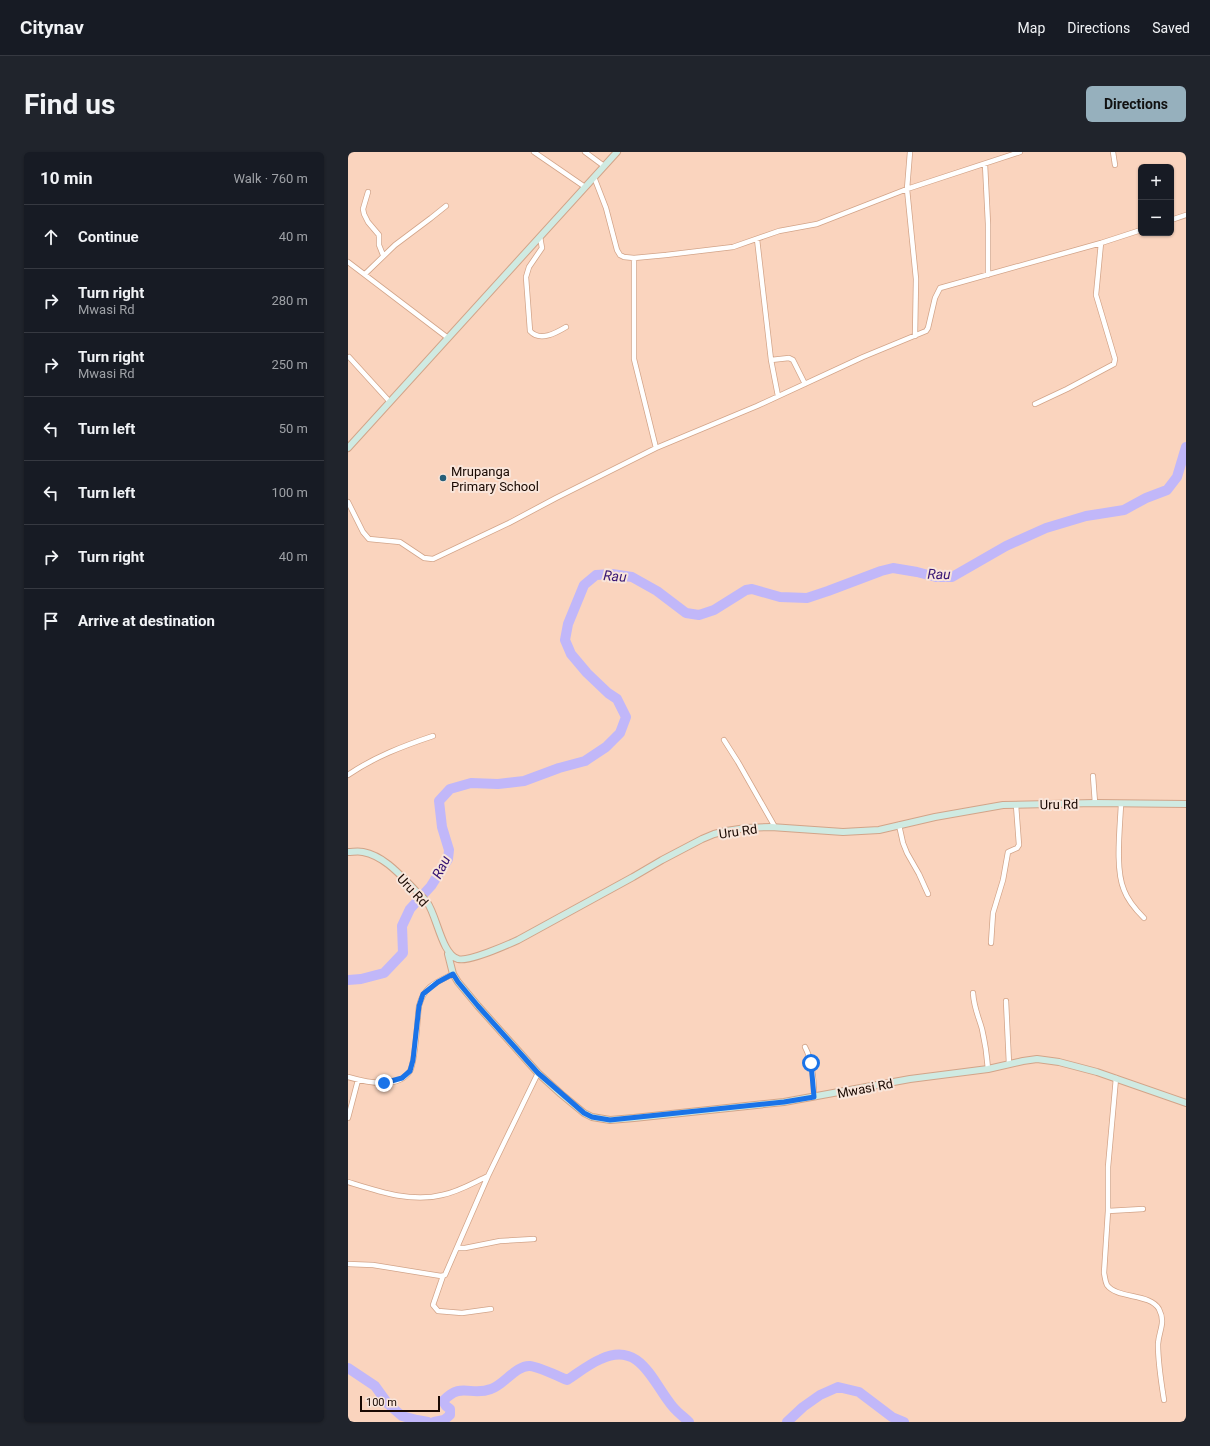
<!DOCTYPE html>
<meta charset="utf-8">
<style>
:root{--surface:#171b24;--page:#20242c;--text:#f1f3f6;--muted:#9ea1a6;--line:#363941;--accent:#96b0bd}
body{margin:0;font-family:Roboto,sans-serif;background:var(--page);color:var(--text)}
.controls{position:absolute;right:12px;top:12px;display:grid;overflow:hidden;border-radius:6px;box-shadow:0 1px 3px #0004}
.controls button{width:36px;height:36px;display:grid;place-items:center;padding:0;border:0;border-bottom:1px solid var(--line);background:var(--surface);color:var(--text);font:20px sans-serif}
.scale{position:absolute;left:12px;bottom:10px;width:80px;box-sizing:border-box;padding-left:4px;border:2px solid #190902;border-top:0;font-size:11px;line-height:14px;white-space:nowrap;color:#190902;-webkit-text-stroke:3px #f9e5da;paint-order:stroke}
.stop{position:absolute;width:12px;height:12px;margin:-9px;border:3px solid #1a73e8;border-radius:50%;background:#fff}
.stop.end{background:#1a73e8;border-color:#fff;box-shadow:0 1px 4px #0008}
.list{margin:0;padding:0;list-style:none}
h2{display:flex;justify-content:space-between;align-items:center;height:52px;margin:0;padding:0 16px;font-size:17px}
h2 small{font-size:13px;font-weight:400;color:var(--muted)}
.list li{display:grid;grid-template-columns:26px 1fr auto;gap:12px;align-items:center;box-sizing:border-box;height:64px;padding:0 16px;border-top:1px solid var(--line)}
.list b{display:block;font-size:15px;white-space:nowrap}
.list p{margin:0;font-size:13px;white-space:nowrap;color:var(--muted)}
.list em{font-size:13px;font-style:normal;color:var(--muted)}
.icon{flex:none;width:22px;height:22px;fill:none;stroke:currentColor;stroke-width:2;stroke-linecap:round;stroke-linejoin:round}
.map{position:relative;flex:none;width:838px;height:1270px;overflow:hidden;border-radius:6px}
header{display:flex;align-items:center;gap:24px;box-sizing:border-box;height:56px;padding:0 20px;background:var(--surface);border-bottom:1px solid var(--line)}
header strong{font-size:19px}
nav{display:flex;gap:22px;margin-inline-start:auto;font-size:14px}
.intro{display:flex;align-items:center;justify-content:space-between;box-sizing:border-box;height:96px;padding:0 24px}
h1{margin:0;font-size:28px}
.button{padding:10px 18px;border-radius:6px;background:var(--accent);color:#111;font-size:14px;font-weight:700}
main{display:flex;gap:24px;padding:0 24px}
aside{flex:1;background:var(--surface);border-radius:6px;box-shadow:0 1px 3px #0004}
.map>svg:first-child{display:block}
.lines{fill:none;stroke-linecap:round;stroke-linejoin:round}
.river{stroke:#c1b7f9;stroke-width:10}
.street-casing{stroke:#d2a489;stroke-width:6}
.secondary-casing{stroke:#d2a489;stroke-width:8}
.street{stroke:#fff;stroke-width:4.5}
.secondary{stroke:#cfeae2;stroke-width:6}
.route{stroke:#1a73e8;stroke-width:5}
.poi-dot{fill:#265e78;stroke:#f9e5da;stroke-width:1.5}
.labels{text-anchor:middle;stroke-width:4;stroke-linejoin:round;paint-order:stroke}
.poi-label{font-size:13px;fill:#190902;stroke:#f9e5da;text-anchor:start}
.street-label{font-size:13px;fill:#190902;stroke:#f9e5da}
.water-label{font-size:14px;font-style:italic;fill:#371674;stroke:#f9e5da}
</style>
<header>
<strong>Citynav</strong>
<nav><a>Map</a><a>Directions</a><a>Saved</a></nav>
</header>
<div class="intro"><h1>Find us</h1><a class="button">Directions</a></div>
<main>
<aside>
<h2>10 min<small>Walk · 760 m</small></h2>
<ul class="list">
<li><svg class="icon" aria-label="ahead" viewBox="0 0 24 24"><path d="M12 20V5M6 11l6-6 6 6"/></svg><div><b>Continue</b></div><em>40 m</em></li>
<li><svg class="icon" aria-label="right" viewBox="0 0 24 24"><path d="M7 20v-9h11M14 6l5 5-5 5"/></svg><div><b>Turn right</b><p>Mwasi Rd</p></div><em>280 m</em></li>
<li><svg class="icon" aria-label="right" viewBox="0 0 24 24"><path d="M7 20v-9h11M14 6l5 5-5 5"/></svg><div><b>Turn right</b><p>Mwasi Rd</p></div><em>250 m</em></li>
<li><svg class="icon" aria-label="left" viewBox="0 0 24 24"><path d="M17 20v-9H6M10 6l-5 5 5 5"/></svg><div><b>Turn left</b></div><em>50 m</em></li>
<li><svg class="icon" aria-label="left" viewBox="0 0 24 24"><path d="M17 20v-9H6M10 6l-5 5 5 5"/></svg><div><b>Turn left</b></div><em>100 m</em></li>
<li><svg class="icon" aria-label="right" viewBox="0 0 24 24"><path d="M7 20v-9h11M14 6l5 5-5 5"/></svg><div><b>Turn right</b></div><em>40 m</em></li>
<li><svg class="icon" aria-label="arrive" viewBox="0 0 24 24"><path d="M6 21V4h12l-3 4 3 4H6"/></svg><div><b>Arrive at destination</b></div></li>
</ul>
</aside>
<div class="map">
<svg width="838" height="1270" viewBox="0 0 838 1270">
<rect width="100%" height="100%" fill="#fad4be"/>
<g class="lines">
<!-- river -->
<path class="river" d="M0 828 13 827 36 821 55 801 54 774 62 757 83 734 100 707 101 698 94 675 91 649 102 637 123 631 150 632 176 629 211 616 237 609 258 595 272 581 278 565 269 547 260 541 239 521 223 502 217 488 220 472 236 433 248 423 264 422 284 425 309 439 338 461 351 463 366 458 398 438 404 437 432 445 459 446 480 439 533 419 545 416 569 420 588 425H604L658 394 698 376 738 364 776 358 798 346 819 338 829 325 838 295
M0 1216 27 1234 40 1252 54 1264 69 1268 80 1270
M86 1270 96 1268 102 1263V1257L98 1254 95 1249C114 1229 122 1245 143 1237 156 1233 168 1213 182 1214 191 1215 210 1224 219 1228 230 1221 241 1212 253 1207 293 1188 305 1232 325 1255 330 1261 336 1265 341 1270
M439 1270 455 1255 472 1243 490 1235 511 1240 544 1265 556 1270"/>
<defs>
<path id="street" d="M186 0 237 35
M237 0 256 14
M562 0 559 37 568 127 567 184
M765 0 767 13
M637 12 640 72V123
M246 25 258 56 269 98 272 103 276 105 286 106 318 103 385 95 431 79 469 72 559 37 672 0
M20 40 15 57 16 62 20 70 31 83V93L35 103
M823 68 838 63
M192 85 194 96 181 115 178 125 182 179C192 190 208 181 218 175
M409 87 423 208 430 244
M286 106V207L308 296
M0 110 100 186
M17 122 47 93 83 66 98 54
M1 205 42 250
M423 208 441 206 445 208 457 232
M687 252 719 237 766 212 767 207 748 143 753 91
M0 350 15 380 21 387 52 390 76 406 85 407 161 371 208 346 308 296 409 254 515 205 578 179 580 176 587 146 592 136 753 91 793 78
M376 588 390 610 427 675
M0 623C26 605 55 594 85 584
M745 624 747 651
M773 652C772 676 767 717 776 738 780 749 788 758 796 766
M551 673 555 691 559 701 571 722 580 742
M643 791 645 761 655 728 660 700 669 696 671 693 668 653
M625 841C626 856 630 863 634 877 637 890 639 904 640 917
M658 849 661 912
M457 895C465 910 466 928 466 945
M0 925C17 930 50 938 62 919 68 908 69 868 71 854 76 834 89 830 105 822
M768 926 760 1015V1059L756 1121C757 1125 757 1129 759 1133 769 1147 802 1141 811 1157 818 1171 811 1178 810 1192 810 1211 813 1229 816 1248
M0 966 10 928
M0 1030C29 1039 63 1051 94 1043 110 1040 125 1031 140 1024
M760 1059 795 1057
M110 1096H117L152 1089 186 1087
M0 1112 25 1113 93 1124 97 1123 140 1024 190 921
M95 1124 85 1153 90 1159 114 1161 143 1157"/>
<path id="secondary" d="M0 296 269 0
M0 700C5 700 10 699 15 700 37 704 54 725 68 739 72 743 76 746 79 750 89 764 94 803 110 807 120 810 159 793 170 788L285 725 314 708 354 687 366 682 378 679 398 676 423 675 495 680 531 678 587 665 655 653 747 651 838 652
M100 802 105 822 110 830 130 854 190 921 213 942 236 961 244 965 262 968 286 966 436 950 562 927 640 917 675 909 689 907 711 910 749 920 838 951"/>
</defs>
<!-- street casing -->
<use href="#street" class="street-casing"/>
<!-- secondary casing -->
<use href="#secondary" class="secondary-casing"/>
<!-- street -->
<use href="#street" class="street"/>
<!-- secondary -->
<use href="#secondary" class="secondary"/>
</g>
<g class="lines">
<!-- route -->
<path class="route" d="M36 931 54 926 62 919 65 908 71 854 75 842 90 830 105 822 110 830 130 854 190 921 236 961 244 965 262 968 436 950 466 945 463 911"/>
</g>
<!-- markers -->
<circle class="poi-dot" cx="95" cy="326" r="4"/>
<g class="labels">
<!-- poi labels -->
<g class="poi-label">
<text x="103" y="324">Mrupanga<tspan x="103" dy="15">Primary School</tspan></text>
</g>
<!-- street labels -->
<g class="street-label">
<text transform="translate(711 652) rotate(-1)" y="5">Uru Rd</text>
<text transform="translate(390 679) rotate(-8)" y="5">Uru Rd</text>
<text transform="translate(65 738) rotate(47)" y="5">Uru Rd</text>
<text transform="translate(517 936) rotate(-11)" y="5">Mwasi Rd</text>
</g>
<!-- water labels -->
<g class="water-label">
<text transform="translate(591 422) rotate(1)" y="5">Rau</text>
<text transform="translate(267 424) rotate(5)" y="5">Rau</text>
<text transform="translate(93 715) rotate(-63)" y="5">Rau</text>
</g>
</g>
</svg>
<div class="controls">
<button>+</button>
<button>−</button>
</div>
<div class="scale">100 m</div>
<div class="stop" style="left:463px;top:911px"></div>
<div class="stop end" style="left:36px;top:931px"></div>
</div>
</main>
